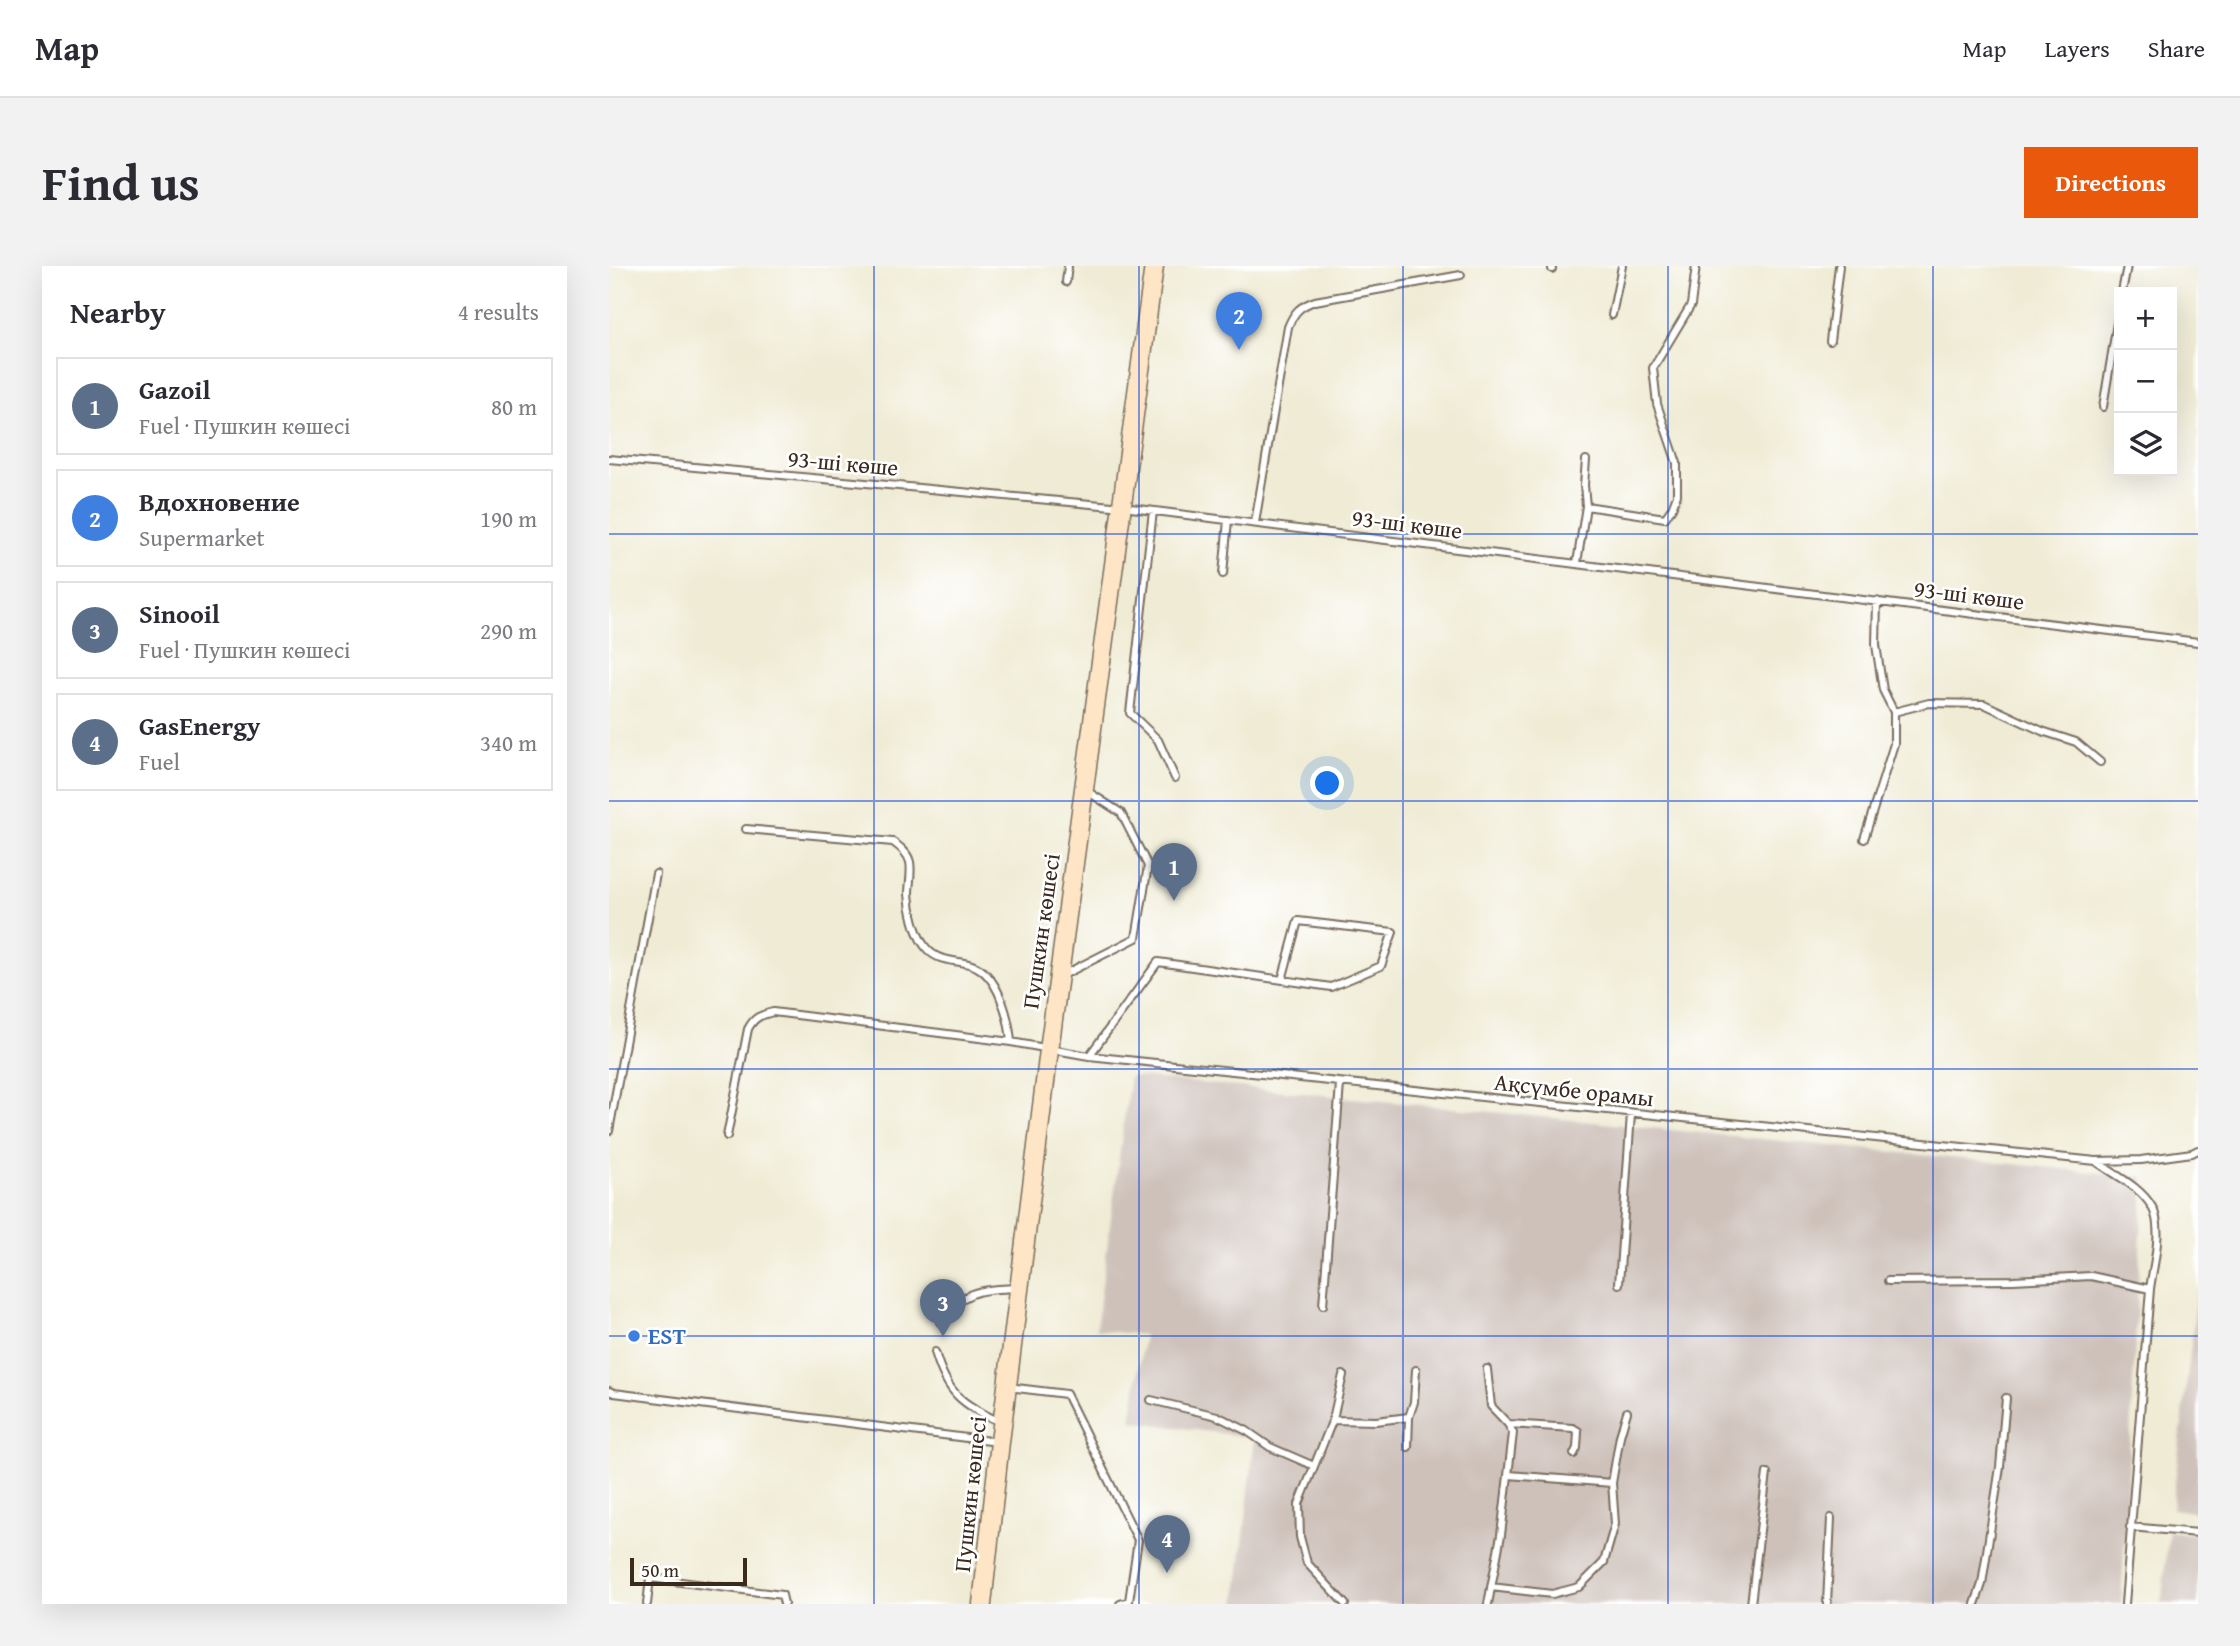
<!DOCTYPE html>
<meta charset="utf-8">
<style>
:root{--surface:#fff;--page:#f2f2f3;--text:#2b2b33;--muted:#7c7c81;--line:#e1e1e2;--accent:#ea580c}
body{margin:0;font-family:"Gentium Book Plus",serif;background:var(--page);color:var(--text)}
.controls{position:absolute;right:21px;top:21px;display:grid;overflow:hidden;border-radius:0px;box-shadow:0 7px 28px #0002}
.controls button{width:63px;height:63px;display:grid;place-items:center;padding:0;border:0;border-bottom:2px solid var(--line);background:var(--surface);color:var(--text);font:35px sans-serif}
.scale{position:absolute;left:21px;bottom:18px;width:117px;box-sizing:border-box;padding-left:7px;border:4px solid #3b2a1e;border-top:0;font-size:19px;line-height:24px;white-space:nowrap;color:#3b2a1e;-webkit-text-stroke:5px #fff;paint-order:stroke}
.you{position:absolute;left:719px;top:518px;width:24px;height:24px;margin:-18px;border:5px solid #fff;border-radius:50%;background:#1a73e8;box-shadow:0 0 0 10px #1a73e833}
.badge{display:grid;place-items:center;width:46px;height:46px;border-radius:50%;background:var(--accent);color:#fff;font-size:23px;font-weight:700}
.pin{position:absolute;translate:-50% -58px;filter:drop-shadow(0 2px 4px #0008)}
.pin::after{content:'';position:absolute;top:37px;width:24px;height:21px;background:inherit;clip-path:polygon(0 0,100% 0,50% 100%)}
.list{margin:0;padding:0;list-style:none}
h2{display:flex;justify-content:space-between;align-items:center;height:91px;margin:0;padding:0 28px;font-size:30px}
h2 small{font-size:23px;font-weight:400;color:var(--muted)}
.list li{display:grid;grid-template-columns:46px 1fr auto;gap:21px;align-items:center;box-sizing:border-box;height:98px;margin:0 14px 14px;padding:0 14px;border:2px solid var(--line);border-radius:0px}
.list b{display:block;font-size:26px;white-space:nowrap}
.list p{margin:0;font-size:23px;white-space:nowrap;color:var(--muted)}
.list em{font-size:23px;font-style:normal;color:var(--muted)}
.icon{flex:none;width:38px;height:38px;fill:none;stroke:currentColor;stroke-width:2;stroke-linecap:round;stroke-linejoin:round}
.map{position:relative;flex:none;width:1589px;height:1338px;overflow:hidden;border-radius:0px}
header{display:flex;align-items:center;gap:42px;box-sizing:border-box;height:98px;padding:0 35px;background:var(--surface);border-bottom:2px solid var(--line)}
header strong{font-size:33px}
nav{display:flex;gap:38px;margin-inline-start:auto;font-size:24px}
.intro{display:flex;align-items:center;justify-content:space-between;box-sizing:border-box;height:168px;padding:0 42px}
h1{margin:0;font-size:49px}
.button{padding:18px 32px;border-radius:0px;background:var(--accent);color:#fff;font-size:24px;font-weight:700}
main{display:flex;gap:42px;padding:0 42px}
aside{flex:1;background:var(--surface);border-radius:0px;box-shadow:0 7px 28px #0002}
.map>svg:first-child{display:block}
.industrial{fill:#cec1ba}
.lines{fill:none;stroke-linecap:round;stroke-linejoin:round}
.lane-casing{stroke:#7a6e5e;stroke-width:10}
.secondary-casing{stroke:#7a6e5e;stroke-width:21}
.lane{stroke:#fff;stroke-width:6}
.secondary{stroke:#fde5c5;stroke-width:18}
.grid{fill:none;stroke:#1d4ed8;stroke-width:2;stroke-opacity:0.55}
.shop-dot{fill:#3f7fe0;stroke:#fff;stroke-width:2.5}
.labels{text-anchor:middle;stroke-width:5;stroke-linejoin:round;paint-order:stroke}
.street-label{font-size:23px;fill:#3b2a1e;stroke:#fff}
.shop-label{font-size:23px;font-weight:bold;fill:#366cbe;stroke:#fff;text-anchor:start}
</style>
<header>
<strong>Map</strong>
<nav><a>Map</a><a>Layers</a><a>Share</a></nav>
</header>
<div class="intro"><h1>Find us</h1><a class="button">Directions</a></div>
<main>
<aside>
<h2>Nearby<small>4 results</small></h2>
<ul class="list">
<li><span class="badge" style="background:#5c6f8a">1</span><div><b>Gazoil</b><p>Fuel · Пушкин көшесі</p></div><em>80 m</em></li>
<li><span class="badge" style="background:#3f7fe0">2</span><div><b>Вдохновение</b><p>Supermarket</p></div><em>190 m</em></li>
<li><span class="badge" style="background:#5c6f8a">3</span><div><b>Sinooil</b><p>Fuel · Пушкин көшесі</p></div><em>290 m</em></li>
<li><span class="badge" style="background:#5c6f8a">4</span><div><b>GasEnergy</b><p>Fuel</p></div><em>340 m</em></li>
</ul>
</aside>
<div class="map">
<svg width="1589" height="1338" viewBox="0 0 1589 1338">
<rect width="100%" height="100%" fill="#fff"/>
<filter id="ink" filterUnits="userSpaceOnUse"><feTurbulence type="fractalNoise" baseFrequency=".0143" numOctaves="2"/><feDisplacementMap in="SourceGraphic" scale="14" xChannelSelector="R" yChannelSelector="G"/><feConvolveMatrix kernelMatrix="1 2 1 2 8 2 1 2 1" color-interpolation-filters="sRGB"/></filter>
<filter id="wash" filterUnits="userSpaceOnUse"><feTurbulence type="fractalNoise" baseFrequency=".00686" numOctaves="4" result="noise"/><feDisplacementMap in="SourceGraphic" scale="28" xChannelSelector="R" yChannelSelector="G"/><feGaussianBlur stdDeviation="1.57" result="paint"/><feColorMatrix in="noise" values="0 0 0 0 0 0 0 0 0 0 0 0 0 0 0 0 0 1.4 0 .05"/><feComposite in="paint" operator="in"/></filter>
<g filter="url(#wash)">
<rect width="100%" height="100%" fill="#efebd4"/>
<!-- industrial -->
<path class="industrial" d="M521 810 1535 911 1512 1338H627L646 1172 522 1155 535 1069 487 1064Z
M1589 1019V1247L1563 1243Z
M1560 1265 1589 1269V1338H1552Z"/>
</g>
<g filter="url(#ink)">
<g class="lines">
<defs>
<path id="lane" d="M943 3V0
M457 16 459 0
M1513 26 1518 0
M1003 49 1013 0
M1221 75 1230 0
M1494 141 1510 45
M0 193 514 241 1589 376
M977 194 975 219 977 240 1056 252 1063 242 1068 229V197L1048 138 1044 102 1082 39 1087 0
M544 245 521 447 549 474 566 512
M646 257 679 61C685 46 691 40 706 35L852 9
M968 297 977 240
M614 308 619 254
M1285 446 1320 437 1375 438 1433 465 1467 476 1491 496
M137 563 284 576C291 581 299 587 301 596 303 606 300 618 300 628 301 643 306 667 315 679 327 697 345 693 363 699 389 708 400 751 402 776
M1255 573 1285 478V446L1274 424 1267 379 1268 335
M454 709 527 672 539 600 512 547 478 525
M480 790 549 696 722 721 772 700 784 666 689 655 673 714
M0 865 47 608
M118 870 139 763C145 751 152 749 164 746L402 776 480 790 1487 895 1532 894 1583 887 1589 884
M1488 896C1506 909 1532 921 1543 941 1555 962 1544 1000 1541 1023L1516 1338
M1279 1015 1404 1014 1482 1010 1541 1023
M1010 1018 1022 848
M714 1039 731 818
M332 1056C354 1023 371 1024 408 1022
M326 1086C338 1128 353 1138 391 1156
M878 1103 882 1140 899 1158 904 1167 892 1269 879 1338
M734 1109 724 1153 690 1238 691 1271 698 1297 736 1338
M399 1121 457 1128 529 1274 520 1335 511 1338
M0 1125 5 1127 389 1176
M542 1134 608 1150 638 1165 661 1181 705 1200
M724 1154 767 1155 800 1151
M899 1158 964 1162 969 1165 968 1182 965 1188
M799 1181 800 1151 805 1136 807 1104
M900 1209 1003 1217
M1521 1261 1589 1267
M882 1321 943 1328 970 1321 995 1296 1006 1258 1003 1217 1011 1170 1018 1146
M38 1338 41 1312 173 1329 175 1338
M1142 1338 1158 1207
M1218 1338 1222 1252
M1366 1338 1373 1318 1391 1201 1397 1132"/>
<path id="secondary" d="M373 1338 391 1176 440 784 545 0"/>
</defs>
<!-- lane casing -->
<use href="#lane" class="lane-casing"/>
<!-- secondary casing -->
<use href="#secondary" class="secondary-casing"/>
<!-- lane -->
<use href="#lane" class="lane"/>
<!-- secondary -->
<use href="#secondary" class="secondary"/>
</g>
</g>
<!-- grid -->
<path class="grid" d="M265 0V1338M530 0V1338M794 0V1338M1059 0V1338M1324 0V1338M0 268H1589M0 535H1589M0 803H1589M0 1070H1589"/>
<!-- markers -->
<circle class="shop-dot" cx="25" cy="1070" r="7"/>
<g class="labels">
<!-- street labels -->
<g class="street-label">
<text transform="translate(234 197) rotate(5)" y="8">93-ші көше</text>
<text transform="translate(798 258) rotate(7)" y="8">93-ші көше</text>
<text transform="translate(1360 329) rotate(7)" y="8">93-ші көше</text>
<text transform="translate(432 665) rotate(-82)" y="8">Пушкин көшесі</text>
<text transform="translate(965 824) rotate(6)" y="8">Ақсүмбе орамы</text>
<text transform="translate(361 1228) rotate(-84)" y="8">Пушкин көшесі</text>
</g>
<!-- shop labels -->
<g class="shop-label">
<text x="39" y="1078">EST</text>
</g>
</g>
</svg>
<div class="controls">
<button>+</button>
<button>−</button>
<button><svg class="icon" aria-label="layers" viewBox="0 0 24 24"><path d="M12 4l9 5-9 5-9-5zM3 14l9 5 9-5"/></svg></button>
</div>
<div class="scale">50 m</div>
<div class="you"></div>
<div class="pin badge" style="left:565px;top:635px;background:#5c6f8a">1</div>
<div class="pin badge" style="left:630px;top:84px;background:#3f7fe0">2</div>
<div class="pin badge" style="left:334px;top:1071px;background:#5c6f8a">3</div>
<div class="pin badge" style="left:558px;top:1307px;background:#5c6f8a">4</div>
</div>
</main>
